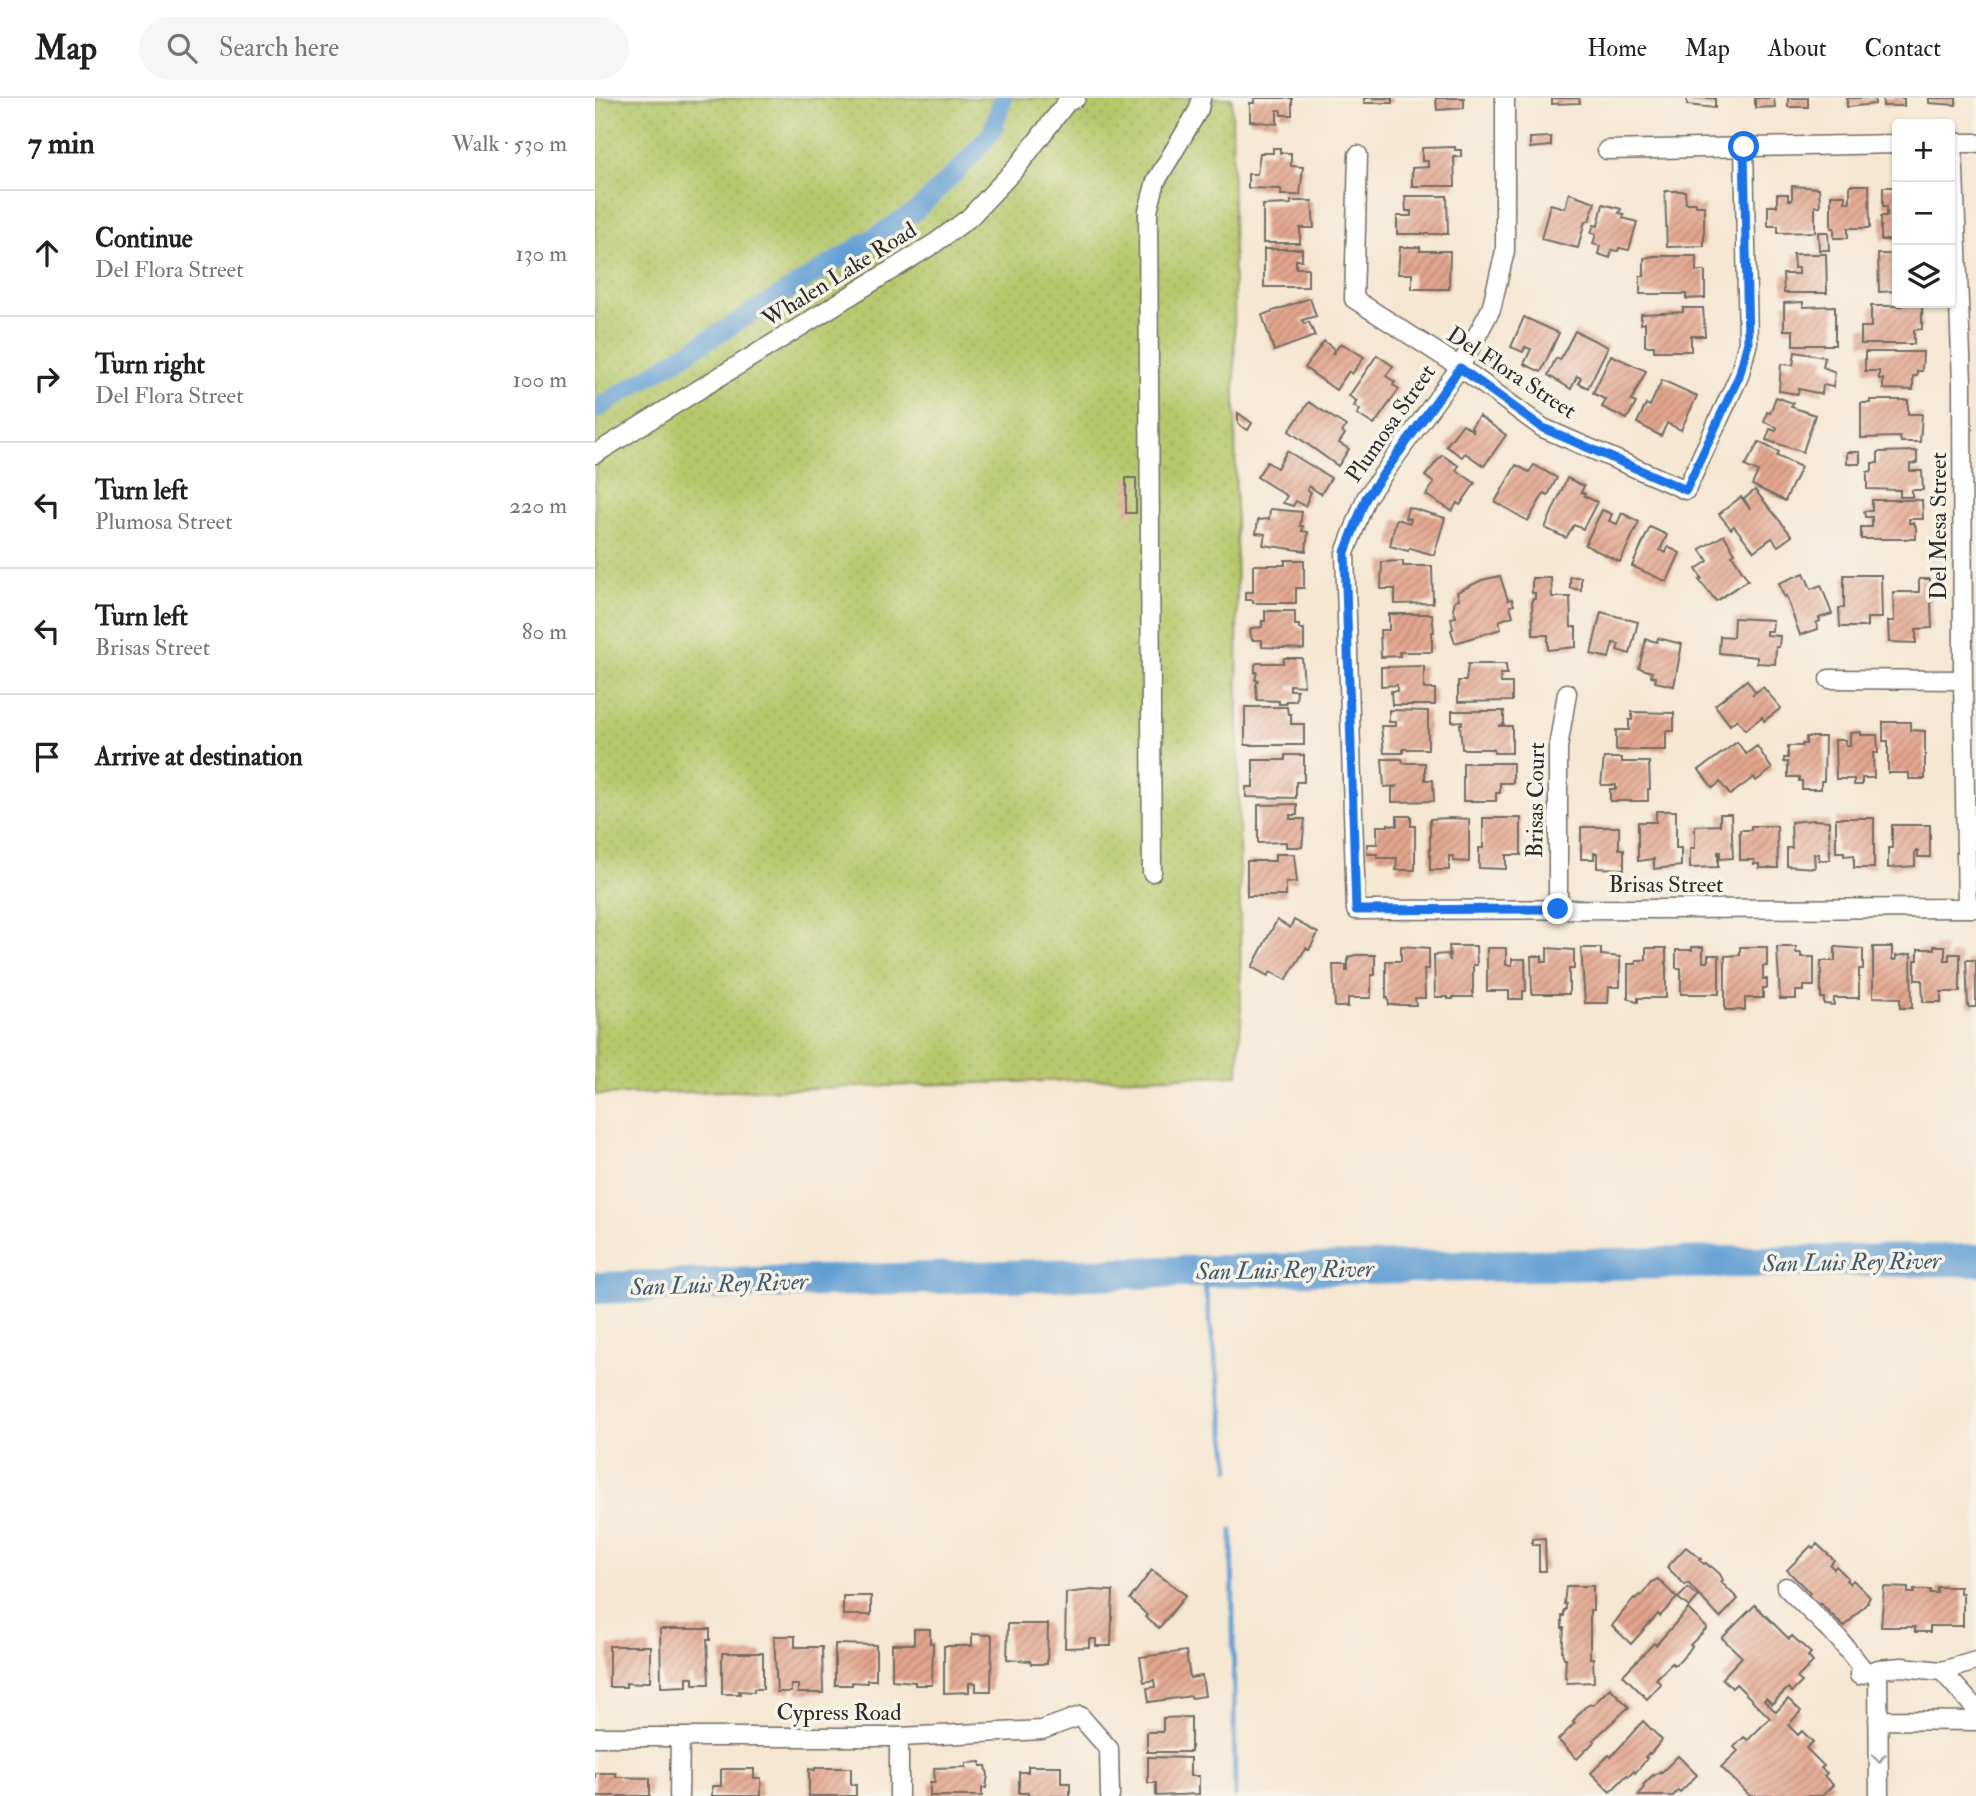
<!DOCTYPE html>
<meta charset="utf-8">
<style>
:root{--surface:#fff;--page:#f6f6f6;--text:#202124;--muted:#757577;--line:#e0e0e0}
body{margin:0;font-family:"IM FELL Double Pica",serif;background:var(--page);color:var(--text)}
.controls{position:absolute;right:21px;top:21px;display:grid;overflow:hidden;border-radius:7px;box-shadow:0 2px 5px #0004}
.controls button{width:63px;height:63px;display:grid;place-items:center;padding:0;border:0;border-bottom:2px solid var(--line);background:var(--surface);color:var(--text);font:35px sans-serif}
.stop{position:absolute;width:21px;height:21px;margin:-16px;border:5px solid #1a73e8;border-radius:50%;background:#fff}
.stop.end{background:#1a73e8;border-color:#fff;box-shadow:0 2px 7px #0008}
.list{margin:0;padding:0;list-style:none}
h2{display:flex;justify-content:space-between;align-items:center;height:91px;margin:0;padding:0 28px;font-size:30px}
h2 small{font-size:23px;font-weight:400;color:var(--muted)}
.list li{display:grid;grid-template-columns:46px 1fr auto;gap:21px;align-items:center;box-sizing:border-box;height:126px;padding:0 28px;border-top:2px solid var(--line)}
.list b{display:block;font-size:26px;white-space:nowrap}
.list p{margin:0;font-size:23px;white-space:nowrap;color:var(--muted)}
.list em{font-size:23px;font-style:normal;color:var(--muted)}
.icon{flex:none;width:38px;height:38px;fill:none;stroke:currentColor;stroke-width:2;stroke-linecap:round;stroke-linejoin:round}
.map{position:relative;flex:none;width:1381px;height:1698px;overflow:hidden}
header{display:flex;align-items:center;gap:42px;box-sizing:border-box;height:98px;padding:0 35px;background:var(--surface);border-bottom:2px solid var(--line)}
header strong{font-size:33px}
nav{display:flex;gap:38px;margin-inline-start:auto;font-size:24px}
.search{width:490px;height:63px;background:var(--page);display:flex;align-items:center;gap:18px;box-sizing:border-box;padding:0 24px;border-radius:38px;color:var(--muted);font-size:26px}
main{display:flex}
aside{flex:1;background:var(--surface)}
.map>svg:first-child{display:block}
.grass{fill:url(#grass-dots);stroke:#707a4b;stroke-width:2}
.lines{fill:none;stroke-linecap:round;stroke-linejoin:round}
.stream{stroke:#629ed3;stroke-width:5}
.canal{stroke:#629ed3;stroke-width:19}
.river{stroke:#629ed3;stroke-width:32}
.building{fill:url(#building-hatch)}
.minor-casing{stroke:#726d65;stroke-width:21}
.minor{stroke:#fff;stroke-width:18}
.oneway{stroke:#a0a0a0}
.route{stroke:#1a73e8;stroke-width:9}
.labels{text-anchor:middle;stroke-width:7;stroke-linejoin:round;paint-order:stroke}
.street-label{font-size:23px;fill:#2b2b2b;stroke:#f7f3e8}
.water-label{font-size:24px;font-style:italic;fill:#41596e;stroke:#f7f3e8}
</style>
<header>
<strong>Map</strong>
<div class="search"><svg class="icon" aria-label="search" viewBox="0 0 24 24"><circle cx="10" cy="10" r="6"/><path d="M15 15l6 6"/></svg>Search here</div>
<nav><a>Home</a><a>Map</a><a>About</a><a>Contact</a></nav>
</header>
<main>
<aside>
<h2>7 min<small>Walk · 530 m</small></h2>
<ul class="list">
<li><svg class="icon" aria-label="ahead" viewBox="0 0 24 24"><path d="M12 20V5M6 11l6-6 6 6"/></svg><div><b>Continue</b><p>Del Flora Street</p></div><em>130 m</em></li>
<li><svg class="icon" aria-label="right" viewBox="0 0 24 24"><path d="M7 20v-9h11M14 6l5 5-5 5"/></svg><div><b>Turn right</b><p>Del Flora Street</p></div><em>100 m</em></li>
<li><svg class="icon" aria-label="left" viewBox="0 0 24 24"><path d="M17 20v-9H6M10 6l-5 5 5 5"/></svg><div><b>Turn left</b><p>Plumosa Street</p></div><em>220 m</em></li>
<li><svg class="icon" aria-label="left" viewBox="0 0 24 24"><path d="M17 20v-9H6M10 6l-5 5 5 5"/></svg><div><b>Turn left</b><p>Brisas Street</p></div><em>80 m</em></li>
<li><svg class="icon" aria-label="arrive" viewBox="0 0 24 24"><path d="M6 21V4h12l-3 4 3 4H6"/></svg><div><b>Arrive at destination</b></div></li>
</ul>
</aside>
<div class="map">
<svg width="1381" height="1698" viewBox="0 0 1381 1698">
<defs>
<pattern id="grass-dots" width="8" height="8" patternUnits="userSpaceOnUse" patternTransform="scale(1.75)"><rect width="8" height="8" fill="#b5c86b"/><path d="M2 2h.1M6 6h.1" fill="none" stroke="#9cac5d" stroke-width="1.8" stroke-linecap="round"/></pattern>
<pattern id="building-hatch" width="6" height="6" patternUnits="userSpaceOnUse" patternTransform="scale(1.75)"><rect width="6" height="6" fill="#e3a58e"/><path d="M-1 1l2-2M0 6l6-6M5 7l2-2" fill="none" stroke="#b88774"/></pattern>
</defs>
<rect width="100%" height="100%" fill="#f7f3e8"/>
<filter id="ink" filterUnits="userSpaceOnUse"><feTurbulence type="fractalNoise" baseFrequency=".0143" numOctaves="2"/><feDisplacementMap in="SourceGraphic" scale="14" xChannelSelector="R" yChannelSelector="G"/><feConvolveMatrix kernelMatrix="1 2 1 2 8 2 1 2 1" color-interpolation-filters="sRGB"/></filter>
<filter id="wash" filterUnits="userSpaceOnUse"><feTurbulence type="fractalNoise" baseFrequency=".00686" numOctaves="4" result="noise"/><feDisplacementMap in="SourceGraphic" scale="28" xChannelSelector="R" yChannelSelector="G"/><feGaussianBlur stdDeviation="1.57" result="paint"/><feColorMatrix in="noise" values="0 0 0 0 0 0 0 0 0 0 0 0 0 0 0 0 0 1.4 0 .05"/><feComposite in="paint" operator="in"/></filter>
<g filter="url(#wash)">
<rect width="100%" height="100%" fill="#f5e7d2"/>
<!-- grass -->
<path class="grass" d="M0 0H637L646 921 643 977 0 997Z"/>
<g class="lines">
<!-- stream -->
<path class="stream" d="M608 1173 635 1371
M637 1433 640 1698"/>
<!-- canal -->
<path class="canal" d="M0 312 321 113 368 67 397 34 408 0"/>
<!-- river -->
<path class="river" d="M0 1190C460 1175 921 1165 1381 1162"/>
</g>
<g id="blocks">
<!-- building -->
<path class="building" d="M659 0H697V17H686V12H682V26L655 23V5H659Z
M769 0H797V5H769Z
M841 0H869V10L842 12Z
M957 0H984L985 5 957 6Z
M1092 0H1120V10L1092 7Z
M1160 0H1179L1180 9 1160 10Z
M1193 0H1213V9H1193Z
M1252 0H1280V6L1252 9Z
M1288 0H1309V8H1288Z
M1334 0H1361V7L1334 5Z
M956 39V48L935 50V40Z
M860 49V52H866V59H859L860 88H817V70L833 69V63H827V50Z
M678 50H685V55H696V68L708 69 705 97H686V91L653 90V76H662L665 55H678Z
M1255 87H1274L1275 130H1253V140H1239V130H1236V97H1250V104H1255Z
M1197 88 1224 90 1225 108H1220V134L1183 135V128H1173V108H1182V96H1193V102H1197Z
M1288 89H1302V142H1286V118H1292V108H1288Z
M1070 93H1090L1091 105H1101V108H1109V148L1072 149Z
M974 95 1000 104 994 123H990L983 150 946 141 955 106 970 110Z
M810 98H852L853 136H802V118H816V113H811Z
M696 103H717L719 130H705V145H668V107L696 106Z
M1008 106 1026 111 1024 115 1029 116 1028 120 1042 124 1034 152 1024 150 1023 153 1017 152 1015 160 1003 156 1005 148 998 146 1001 136 996 135 999 127 1003 128Z
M1223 134H1233L1234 152H1224Z
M805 149H825V153H855L854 191H817V176H803Z
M669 151H707V162H701V170H713V189H669Z
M1198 156H1231L1232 195H1189L1188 176H1204V170H1199Z
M1283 156H1302V193L1284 194Z
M1058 158H1101V173H1110V200L1091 201V196H1045V178H1049V160Z
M715 200 721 218 707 222 709 226 714 224 720 238 679 253 667 217Z
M1208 204V209L1240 208V247H1198V232H1189V205Z
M1308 205H1327V231L1319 232V246H1266V229H1276V208H1308Z
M1088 210H1108L1110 238H1096V253H1059V248H1050V225L1046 226V216L1088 214Z
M929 219 964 235 946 274 929 266 936 251 930 249 928 254 916 249Z
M980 233 1013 249 993 290 983 285 986 280 982 278 976 291 953 277 961 260 965 262Z
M729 243 739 251 737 257 746 245 769 259 757 276 754 273 741 292 710 270Z
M1200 254 1230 259 1228 269 1240 274 1238 289 1228 287 1227 296 1204 291 1203 296 1184 293 1186 266 1198 267Z
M1270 254H1328L1327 273H1322V278H1318V292L1288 291V281H1284V273H1270Z
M782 257 798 268 791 278 800 284 798 287 804 291 779 327 762 316 765 312 759 308 762 303 754 298Z
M1016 257 1051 273 1036 303 1041 305 1032 321 1007 309 1011 302 998 295Z
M1067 282 1102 298 1086 332 1072 325 1066 338 1042 325 1051 306 1055 308Z
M1181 299 1198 305 1196 309 1220 317 1208 354 1171 342 1175 331 1181 333 1182 329 1169 324 1172 314 1175 315Z
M1275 302H1313V316H1327L1325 344H1306L1305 339 1266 340V305H1275Z
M714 304 751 328 747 334 750 336 744 345 754 351 743 368 694 333Z
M643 315 657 325 653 332 643 326Z
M884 318 911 337 889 368 870 355 867 359 851 348 868 326 879 334 876 329Z
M1164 344 1184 354 1182 358 1206 369 1190 403 1157 387 1163 374 1150 368Z
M692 353 736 380 726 396 714 388 712 392 716 394 710 408 701 403 698 408 688 405 692 398 662 379 672 364 682 370Z
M1322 353V365L1315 366V373H1327L1328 392H1317V399H1305V392L1272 391V374L1277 373V365H1283V354Z
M1252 354H1265V366H1252Z
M847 357 864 368 861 372 880 385 865 407 862 405 857 413 831 397 839 385 830 378Z
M921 367 934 374 939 367 962 380 953 397 949 395 933 423 900 404Z
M531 380H541V415H531Z
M972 380 989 388 986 394 990 396 989 398 1002 404 988 431 979 427 971 440 950 430Z
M1160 392 1197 438 1183 448 1177 440 1159 453 1139 428 1136 431 1124 416 1146 399 1155 411 1149 401Z
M1277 402H1327L1328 421H1314V425H1319L1321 430V441H1266V429H1277V419H1270L1269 413H1277Z
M813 409 850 420 839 457 815 450 813 453 795 448 801 421 815 425 816 421 810 420Z
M675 411 707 414 705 428H708L707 433 713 434 711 453 668 447 670 436 661 435 663 422 674 421Z
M1007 412 1017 416 1014 423 1022 426 1027 415 1044 424 1025 464 990 447Z
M1055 429 1072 437 1065 452 1071 455 1073 449 1085 455 1072 484 1037 468Z
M1129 437 1140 455 1137 457 1153 482 1121 503 1104 482 1107 481 1101 471 1113 463 1105 451Z
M690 462H709V490H701V505H658V502H650V494H658V467H690Z
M808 463V468H837L838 505 800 506V491H786L787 464Z
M1209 475 1216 491 1226 487 1237 516 1224 520 1225 523 1221 525 1223 531 1205 537 1191 498 1189 499 1184 485Z
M1249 477H1286L1287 520H1272V529H1245L1244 510H1249Z
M905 478 913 502 917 501 919 507 915 508 918 518 904 523 906 531 860 545 856 532 858 531 856 520 861 519 858 511 860 502 864 501 862 494 887 482Z
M975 479H986V492L975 490Z
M937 480H956L957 499H975L976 529H981V549L953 552V537H938L937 501H940V495H937Z
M1324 481H1335L1337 530 1321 531V545L1294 544 1293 523H1299L1298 494H1324Z
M670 513H700V527H704V531H709V551L667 549V542H657L655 533 657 530 667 529V523H670Z
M1006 514 1043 524 1035 556 1022 552 1024 546 1018 545 1014 560 996 556Z
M794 516H837L839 534H837V554H804L805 558 786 559 785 532H794Z
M1139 520 1178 522 1177 533H1171V537L1185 538 1184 549H1181L1180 566 1162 565V559L1124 555 1125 538 1138 539Z
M1063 540 1087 546 1079 588 1060 584 1061 579 1056 578 1057 574 1044 570 1051 541 1062 544Z
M689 560H707L709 588 695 587V592H702L701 603H691V606H684V603L662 602 661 587 663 582H660L662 574H660V567L662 565H688Z
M873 566H911L912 576H905L906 585H917V603L863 604V583H871Z
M829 568V591H840V607H797L796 593H802V587L786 588V569Z
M1152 582 1160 593 1157 597 1168 589 1186 610 1169 623 1167 619 1150 632 1142 621 1135 627 1120 607Z
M650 609H692L693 616H696V626H709V647H650Z
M794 612 833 613V651H808V655H789L786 628H801V624H794Z
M857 613H909V626L903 628H917V655H899V651H867L865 626H867V623L857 624Z
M1037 614 1079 615V633H1071V652H1021V632H1034V622H1037Z
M1288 624H1315V632L1330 633V681H1314V675H1293V643H1288Z
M1266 634V637H1282L1283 655H1278L1279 680H1267V687H1259V681H1241L1240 642H1250L1251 648H1255V635Z
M1211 639H1230L1229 683H1226V691H1207V683H1204V679H1193V664H1189V660H1193V648H1207V646H1211Z
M1142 644 1151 656 1162 648 1177 671 1161 683 1159 679 1135 697 1125 684 1118 690 1104 672Z
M690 657H709V684H701V700L651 699V689H658V662H690Z
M1009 660H1027V664H1054L1055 691H1053V703H1015V691H1021V687H1006Z
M787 661H807L808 665H830V682H838L839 703 797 704V690L803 688 789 689Z
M868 665H918V685H905V695H901V703H868Z
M702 706V717H695V721H710L707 749H691V744L663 745V707Z
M1061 713H1081V750H1086V768L1059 771V761L1043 763V724H1061Z
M1125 716H1136L1138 760 1125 761V754H1123V769L1095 770V750H1100V728L1125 727Z
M802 718H816V728H820V772H801L802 760H782V756H772V746H782V728H793V726L802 728Z
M855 720 874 721V764L858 763V758H854V772H835V721Z
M888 720H926V757H911V771L884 770V750H888Z
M1241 720H1279V770H1259V757L1249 758V754H1241Z
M1219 722 1234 723 1235 762H1224V756H1219L1220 770 1192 768V750H1197L1196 724Z
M1297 727H1335V759H1323V753H1320V768L1293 770V750H1297Z
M1156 728H1182L1183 770H1164V766H1159V762H1145V732H1156Z
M986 729H1024V751H1029V771L1002 770V755H999V761H986Z
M680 756H699L702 784 691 785V798H652V763H680Z
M682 822 695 830 699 822 723 835 714 852 711 850 691 882 676 874 673 878 657 869Z
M806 848 834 850V871H829L830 900H820L821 907H794L793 900H791V863H806Z
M854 848H881L882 867H878V899H858V901H853V899H840L839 857 853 856 855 863Z
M1339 848H1350V862H1354V856H1365V894H1346V904H1328L1327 882H1320V862H1323V851H1339Z
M1097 849H1108V864H1113V857H1124V896H1086V870H1081V852H1097Z
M1145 849H1172V868H1168V881H1172V890H1168V900H1150V912H1130V858L1145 857Z
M1182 849H1201V855H1206V859H1219V888H1209V893H1201V901H1185Z
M1240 849 1268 851V871H1264V900H1239V907L1229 906V900H1226V863H1240Z
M1278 849H1297V862H1301V858L1316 856 1317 910H1305V900L1278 899Z
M892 850H911V867H917V861H930L931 893H928V901H914V893H892Z
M952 850 979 852V871H974V896H937L936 858H947V864H952Z
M986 850H1006V857L1025 859V889H1014L1013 905H990Z
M1051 850H1071V900H1043V904H1041L1033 900V866H1041V862H1051Z
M761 857H780V877H776V900H753V909H740L738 867H751V873H753V859Z
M1371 862H1381V909H1373Z
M950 1440 951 1473H944V1447H937V1441Z
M1222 1446 1239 1462 1235 1467 1239 1471 1241 1468 1253 1480 1251 1482 1255 1486 1258 1482 1275 1499 1272 1503 1273 1504 1249 1529 1225 1505 1222 1509 1212 1499 1215 1495 1192 1472 1216 1448 1218 1450Z
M1091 1449 1106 1461 1104 1462 1109 1466 1111 1465 1115 1469 1116 1468 1125 1476 1128 1482 1126 1484 1143 1501 1125 1520 1093 1485 1090 1487 1072 1469Z
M557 1472 591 1497 564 1530 550 1519 552 1517 535 1501Z
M1063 1481 1082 1500 1065 1518 1063 1516 1036 1546 1017 1528 1039 1500 1040 1501 1044 1497 1046 1498 1057 1484Z
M971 1488H998V1512H995V1560H998L999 1584 972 1585 971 1579H970L971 1560H969L967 1554 969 1530H967V1518H969V1512H971V1506H969Z
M1289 1489 1313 1490V1495H1319V1492H1335V1495H1342V1489H1365V1495H1368V1528H1335V1534H1320V1529H1286Z
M1093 1490 1103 1499 1094 1509 1083 1500Z
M497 1492 518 1493 516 1548H501V1541H494V1549L470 1550 471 1495Z
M248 1498H276V1517H248Z
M1160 1507 1194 1541 1197 1538 1216 1555 1213 1558 1218 1564 1202 1580 1207 1584 1197 1594 1193 1590 1177 1606 1171 1600 1169 1602 1181 1614 1193 1601 1206 1613 1193 1627 1203 1637 1207 1633 1218 1644 1211 1650 1229 1668 1226 1670 1232 1675 1229 1678 1238 1687 1227 1698H1191L1188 1696 1186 1698H1155L1126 1669 1143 1653 1139 1649 1149 1639 1153 1642 1175 1620 1141 1586 1137 1590 1127 1580 1147 1559 1127 1540Z
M1093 1511 1112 1530 1095 1547 1097 1548 1093 1554 1085 1563 1079 1567 1077 1565 1061 1581 1066 1586 1052 1601 1028 1577 1059 1545 1061 1547Z
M413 1526H453L452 1566H436L435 1563 412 1561Z
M65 1531H115V1542H112L114 1586H98V1579H92V1588L66 1589Z
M319 1531H335V1545H338L337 1587H320V1584L297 1582V1546H319Z
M377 1536 397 1537 396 1593H381V1585H374V1594L349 1595V1548H377Z
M179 1538H200V1549H227L228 1595H203V1587H196V1594H182Z
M240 1546 281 1547V1582H272V1585L257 1584V1587H240Z
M14 1548H55V1584H46V1586L31 1585V1589H14Z
M591 1553 595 1580 607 1578 610 1598 597 1600 596 1598 554 1604 552 1590 560 1589 559 1582 549 1584 545 1559Z
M127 1555H168V1591H159V1594L144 1593 145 1596H127Z
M1015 1590 1034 1609 998 1642 1000 1643 982 1661 963 1642 980 1625 978 1624 982 1618 990 1609 996 1606 998 1607Z
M596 1619V1654H552V1634H568V1620Z
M1048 1623 1067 1642 1055 1656 1054 1655 1050 1659 1052 1660 1048 1666 1040 1675 1039 1673 1034 1678 1032 1677 1015 1694 996 1675 1014 1657 1016 1659Z
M1083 1658 1102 1677 1085 1694 1083 1692 1078 1698H1043L1049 1689 1048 1687 1058 1677 1059 1678 1065 1673 1066 1675Z
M553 1659 595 1660V1678H604V1696L561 1698V1685H553Z
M386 1664V1668H391L393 1677 391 1690H387V1698H335V1684H340L339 1670 371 1669V1665Z
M433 1668H466V1685H475V1698H433V1695H424V1674H433Z
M220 1670H256V1687H261V1698H214V1671L220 1672Z
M126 1671H159V1680H166V1698H117V1688H126Z
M0 1675H21V1679L55 1680V1698H0Z"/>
</g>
</g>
<g filter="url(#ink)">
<use href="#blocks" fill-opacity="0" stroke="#726d65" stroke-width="2"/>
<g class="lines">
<defs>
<path id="minor" d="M910 0V153L896 211 865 269 771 400 750 455 761 812 1381 810
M1355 45H1381
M1358 45 1367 285 1368 582 1372 810
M1012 52 1302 46
M763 57 759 201 865 269 948 330 1091 392 1144 278 1153 244 1149 49
M0 356 340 145 374 120 422 69 472 4 481 0
M1234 581 1368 582
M557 774 553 113 561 83 604 11 606 0
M963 811V650L972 595
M1191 1489 1244 1541 1271 1575
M1283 1571 1284 1698
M1347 1573 1381 1611
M1264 1577 1283 1571 1307 1569 1347 1573 1381 1563
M1283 1622 1381 1623
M0 1639H304L447 1632 485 1618 514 1651 515 1698
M304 1639V1698
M84 1698 85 1639"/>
</defs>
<!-- minor casing -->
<use href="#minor" class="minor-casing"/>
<!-- minor -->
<use href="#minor" class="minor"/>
</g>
<!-- one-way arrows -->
<defs><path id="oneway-chevron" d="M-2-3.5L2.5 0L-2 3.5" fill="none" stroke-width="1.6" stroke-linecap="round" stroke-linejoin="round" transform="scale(1.75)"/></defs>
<use class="oneway" href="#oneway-chevron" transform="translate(1284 1660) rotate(89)"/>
</g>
<g class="lines" filter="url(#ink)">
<!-- route -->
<path class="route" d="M963 811 761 812 750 454 771 400 865 270 948 330 1091 392 1144 278 1153 244 1149 49"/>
</g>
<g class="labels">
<!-- street labels -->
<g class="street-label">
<text transform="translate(244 176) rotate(-32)" y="8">Whalen Lake Road</text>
<text transform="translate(917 274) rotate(33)" y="8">Del Flora Street</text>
<text transform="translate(795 325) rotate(-55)" y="8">Plumosa Street</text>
<text transform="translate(1343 428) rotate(-90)" y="8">Del Mesa Street</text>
<text transform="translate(940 702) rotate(-89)" y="8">Brisas Court</text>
<text x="1071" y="794">Brisas Street</text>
<text x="244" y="1622">Cypress Road</text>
</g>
<!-- water labels -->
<g class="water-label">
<text transform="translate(1257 1164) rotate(-1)" y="8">San Luis Rey River</text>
<text transform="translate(690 1172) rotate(-1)" y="8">San Luis Rey River</text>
<text transform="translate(124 1186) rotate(-2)" y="8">San Luis Rey River</text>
</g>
</g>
</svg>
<div class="controls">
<button>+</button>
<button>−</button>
<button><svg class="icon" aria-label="layers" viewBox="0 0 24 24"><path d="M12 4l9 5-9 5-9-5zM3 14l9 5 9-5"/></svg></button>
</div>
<div class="stop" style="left:1149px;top:49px"></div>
<div class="stop end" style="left:963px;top:811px"></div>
</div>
</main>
